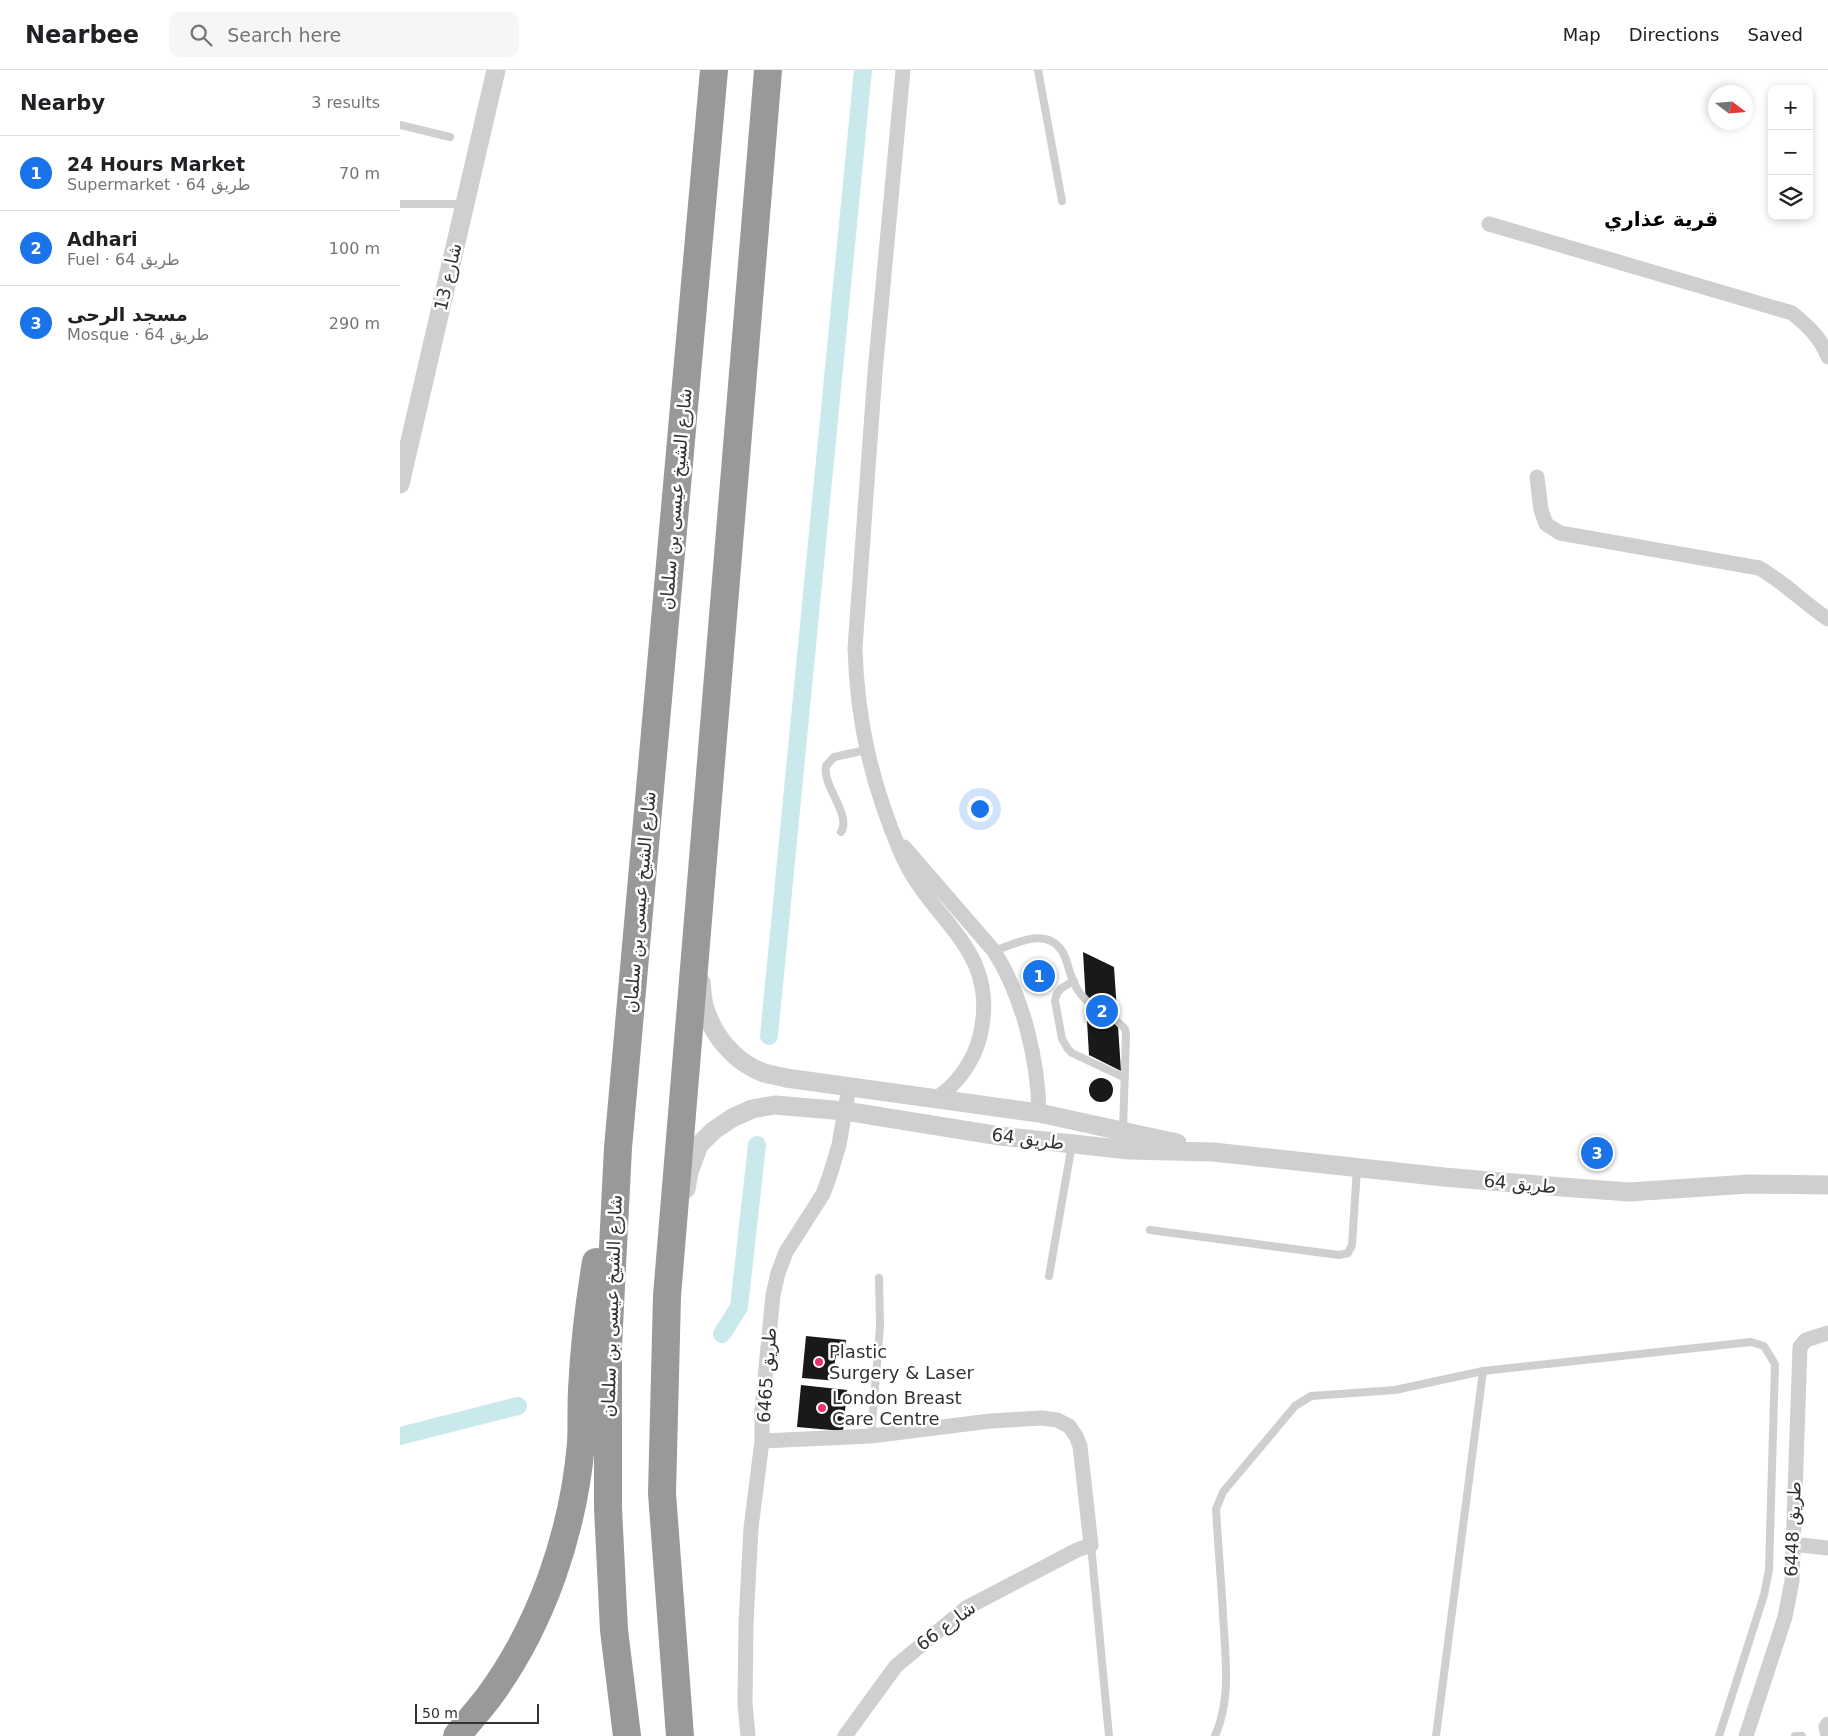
<!DOCTYPE html>
<meta charset="utf-8">
<style>
:root{--surface:#fff;--page:#f6f6f6;--text:#202124;--muted:#757577;--line:#e0e0e0;--accent:#1a73e8}
body{margin:0;font-family:"DejaVu Sans","Noto Naskh Arabic",sans-serif;background:var(--page);color:var(--text)}
.controls{position:absolute;right:15px;top:15px;display:grid;overflow:hidden;border-radius:10px;box-shadow:0 2px 8px #0003}
.controls button{width:45px;height:45px;display:grid;place-items:center;padding:0;border:0;border-bottom:1px solid var(--line);background:var(--surface);color:var(--text);font:25px sans-serif}
.compass{position:absolute;left:1308px;top:15px;width:45px;height:45px;border-radius:50%;background:var(--surface);box-shadow:0 2px 8px #0003;rotate:106deg}
.scale{position:absolute;left:15px;bottom:12px;width:124px;box-sizing:border-box;padding-left:5px;border:2px solid #323232;border-top:0;font-size:14px;line-height:18px;white-space:nowrap;color:#323232;-webkit-text-stroke:4px #fff;paint-order:stroke}
.you{position:absolute;left:579px;top:738px;width:18px;height:18px;margin:-12px;border:4px solid #fff;border-radius:50%;background:#1a73e8;box-shadow:0 0 0 8px #1a73e833}
.badge{display:grid;place-items:center;width:32px;height:32px;border-radius:50%;background:var(--accent);color:#fff;font-size:16px;font-weight:700}
.pin{position:absolute;translate:-50% -50%;border:2px solid #fff;box-shadow:0 1px 5px #0006}
.list{margin:0;padding:0;list-style:none}
h2{display:flex;justify-content:space-between;align-items:center;height:65px;margin:0;padding:0 20px;font-size:21px}
h2 small{font-size:16px;font-weight:400;color:var(--muted)}
.list li{display:grid;grid-template-columns:32px 1fr auto;gap:15px;align-items:center;box-sizing:border-box;height:75px;padding:0 20px;border-top:1px solid var(--line)}
.list b{display:block;font-size:19px;white-space:nowrap}
.list p{margin:0;font-size:16px;white-space:nowrap;color:var(--muted)}
.list em{font-size:16px;font-style:normal;color:var(--muted)}
.icon{flex:none;width:28px;height:28px;fill:none;stroke:currentColor;stroke-width:2;stroke-linecap:round;stroke-linejoin:round}
.map{position:relative;flex:none;width:1428px;height:1666px;overflow:hidden}
header{display:flex;align-items:center;gap:30px;box-sizing:border-box;height:70px;padding:0 25px;background:var(--surface);border-bottom:1px solid var(--line)}
header strong{font-size:24px}
nav{display:flex;gap:28px;margin-inline-start:auto;font-size:18px}
.search{width:350px;height:45px;background:var(--page);display:flex;align-items:center;gap:12px;box-sizing:border-box;padding:0 18px;border-radius:10px;color:var(--muted);font-size:19px}
main{display:flex}
aside{flex:1;background:var(--surface)}
.map>svg:first-child{display:block}
.lines{fill:none;stroke-linecap:round;stroke-linejoin:round}
.canal{stroke:#cae9ed;stroke-width:18}
.building{fill:#191919}
.service{stroke:#cfcfcf;stroke-width:8}
.minor{stroke:#cfcfcf;stroke-width:15}
.tertiary{stroke:#cfcfcf;stroke-width:19}
.motorway{stroke:#999;stroke-width:28}
.poi-dot{fill:#ed3170;stroke:#fff;stroke-width:2}
.labels{text-anchor:middle;stroke-width:5;stroke-linejoin:round;paint-order:stroke}
.street-label{font-size:18px;fill:#323232;stroke:#fff}
.poi-label{font-size:18px;fill:#323232;stroke:#fff;text-anchor:start}
.quarter-label{font-size:20px;font-weight:bold;fill:#000;stroke:#fff}
</style>
<header>
<strong>Nearbee</strong>
<div class="search"><svg class="icon" aria-label="search" viewBox="0 0 24 24"><circle cx="10" cy="10" r="6"/><path d="M15 15l6 6"/></svg>Search here</div>
<nav><a>Map</a><a>Directions</a><a>Saved</a></nav>
</header>
<main>
<aside>
<h2>Nearby<small>3 results</small></h2>
<ul class="list">
<li><span class="badge">1</span><div><b>24 Hours Market</b><p>Supermarket · طريق 64</p></div><em>70 m</em></li>
<li><span class="badge">2</span><div><b>Adhari</b><p>Fuel · طريق 64</p></div><em>100 m</em></li>
<li><span class="badge">3</span><div><b>مسجد الرحى</b><p>Mosque · طريق 64</p></div><em>290 m</em></li>
</ul>
</aside>
<div class="map">
<svg width="1428" height="1666" viewBox="0 0 1428 1666">
<rect width="100%" height="100%" fill="#fff"/>
<g class="lines">
<!-- canal -->
<path class="canal" d="M369 966 463 0
M322 1264 339 1237 357 1075
M0 1366 118 1336"/>
</g>
<!-- building -->
<path class="building" d="M683 882 714 897 721 1001 689 985Z
M624 904a15 15 0 1 1 30 0a15 15 0 1 1-30 0Z
M689 1020a12 12 0 1 1 24 0a12 12 0 1 1-24 0Z
M406 1266 446 1270 444 1286 436 1285 434 1297 439 1298 438 1311 402 1308Z
M401 1315 447 1320 443 1361 397 1357Z"/>
<g class="lines">
<!-- service -->
<path class="service" d="M638 0 662 131
M0 55 50 67
M0 134H65
M441 762C452 745 422 716 426 696L434 687 466 680
M594 881C615 874 646 856 662 881 666 887 668 896 670 903 674 913 677 922 686 930
M674 911C664 916 656 920 655 931L662 969 668 979 672 983 725 1008
M718 952 725 959 726 964 723 1060
M750 1160 939 1185 948 1183 952 1175 957 1099
M649 1206 672 1074
M471 1366 480 1257 479 1208
M691 1475 709 1666
M815 1666C832 1628 825 1585 823 1544 821 1509 818 1474 816 1439L823 1422 895 1336 911 1326 995 1320 1083 1301 1351 1272 1364 1276 1375 1294 1369 1500 1364 1525 1319 1666
M1036 1666 1083 1301
M1395 1666H1402"/>
<!-- minor -->
<path class="minor" d="M503 0 475 302 455 578C457 652 472 715 501 783 530 852 601 878 580 966 574 991 557 1015 535 1029
M1089 154 1392 243C1408 256 1421 268 1428 287
M1137 407 1141 440 1146 454 1160 463 1359 498C1384 512 1404 533 1428 549
M504 777 594 881C623 927 638 989 639 1043
M362 1371 471 1366 590 1351 642 1348 657 1350 669 1356 676 1366 680 1376 691 1475 677 1480 566 1538 496 1596 445 1666
M1392 1474 1428 1478
M1428 1654 1426 1657 1428 1665
M348 1666 345 1634 346 1553 351 1458 362 1371V1339L373 1225 378 1203 386 1182 423 1124 429 1108 439 1075 449 1017
M1346 1666 1385 1547 1392 1511 1400 1277 1406 1270 1428 1263"/>
<!-- tertiary -->
<path class="tertiary" d="M0 414 96 0
M301 912C302 919 302 928 304 935 312 965 334 992 364 1003 371 1005 379 1006 386 1008L639 1043 777 1073
M286 1119 289 1102 299 1075 313 1061 332 1048 352 1039 375 1035 445 1041 600 1066 729 1080 813 1082 1044 1107 1162 1117 1229 1122 1349 1114 1428 1115"/>
<!-- motorway -->
<path class="motorway" d="M57 1666C67 1653 78 1641 88 1628 142 1555 173 1463 181 1374 182 1356 181 1338 182 1320 184 1278 189 1234 196 1192
M227 1666 214 1560 208 1438V1276L218 1078 314 0
M280 1666 262 1423 267 1226 368 0"/>
</g>
<!-- markers -->
<g class="poi-dot">
<circle cx="419" cy="1292" r="5"/>
<circle cx="422" cy="1338" r="5"/>
</g>
<g class="labels">
<!-- street labels -->
<g class="street-label">
<text transform="translate(48 207) rotate(-77)" y="6">شارع 13</text>
<text transform="translate(276 429) rotate(-85)" y="6">شارع الشيخ عيسى بن سلمان</text>
<text transform="translate(240 832) rotate(-85)" y="6">شارع الشيخ عيسى بن سلمان</text>
<text transform="translate(628 1069) rotate(7)" y="6">طريق 64</text>
<text transform="translate(1120 1114) rotate(5)" y="6">طريق 64</text>
<text transform="translate(212 1236) rotate(-88)" y="6">شارع الشيخ عيسى بن سلمان</text>
<text transform="translate(367 1305) rotate(-86)" y="6">طريق 6465</text>
<text transform="translate(1393 1459) rotate(-88)" y="6">طريق 6448</text>
<text transform="translate(546 1556) rotate(-37)" y="6">شارع 66</text>
</g>
<!-- poi labels -->
<g class="poi-label">
<text x="429" y="1288">Plastic<tspan x="429" dy="21">Surgery &amp; Laser</tspan></text>
<text x="432" y="1334">London Breast<tspan x="432" dy="21">Care Centre</tspan></text>
</g>
<!-- quarter labels -->
<g class="quarter-label">
<text x="1261" y="156">قرية عذاري</text>
</g>
</g>
</svg>
<div class="controls">
<button>+</button>
<button>−</button>
<button><svg class="icon" aria-label="layers" viewBox="0 0 24 24"><path d="M12 4l9 5-9 5-9-5zM3 14l9 5 9-5"/></svg></button>
</div>
<svg class="compass" viewBox="-18 -18 36 36"><path d="M0-13l5 13h-10z" fill="#e53935"/><path d="M0 13l5-13h-10z" fill="#757577"/></svg>
<div class="scale">50 m</div>
<div class="you"></div>
<div class="pin badge" style="left:639px;top:906px">1</div>
<div class="pin badge" style="left:702px;top:941px">2</div>
<div class="pin badge" style="left:1197px;top:1083px">3</div>
</div>
</main>
